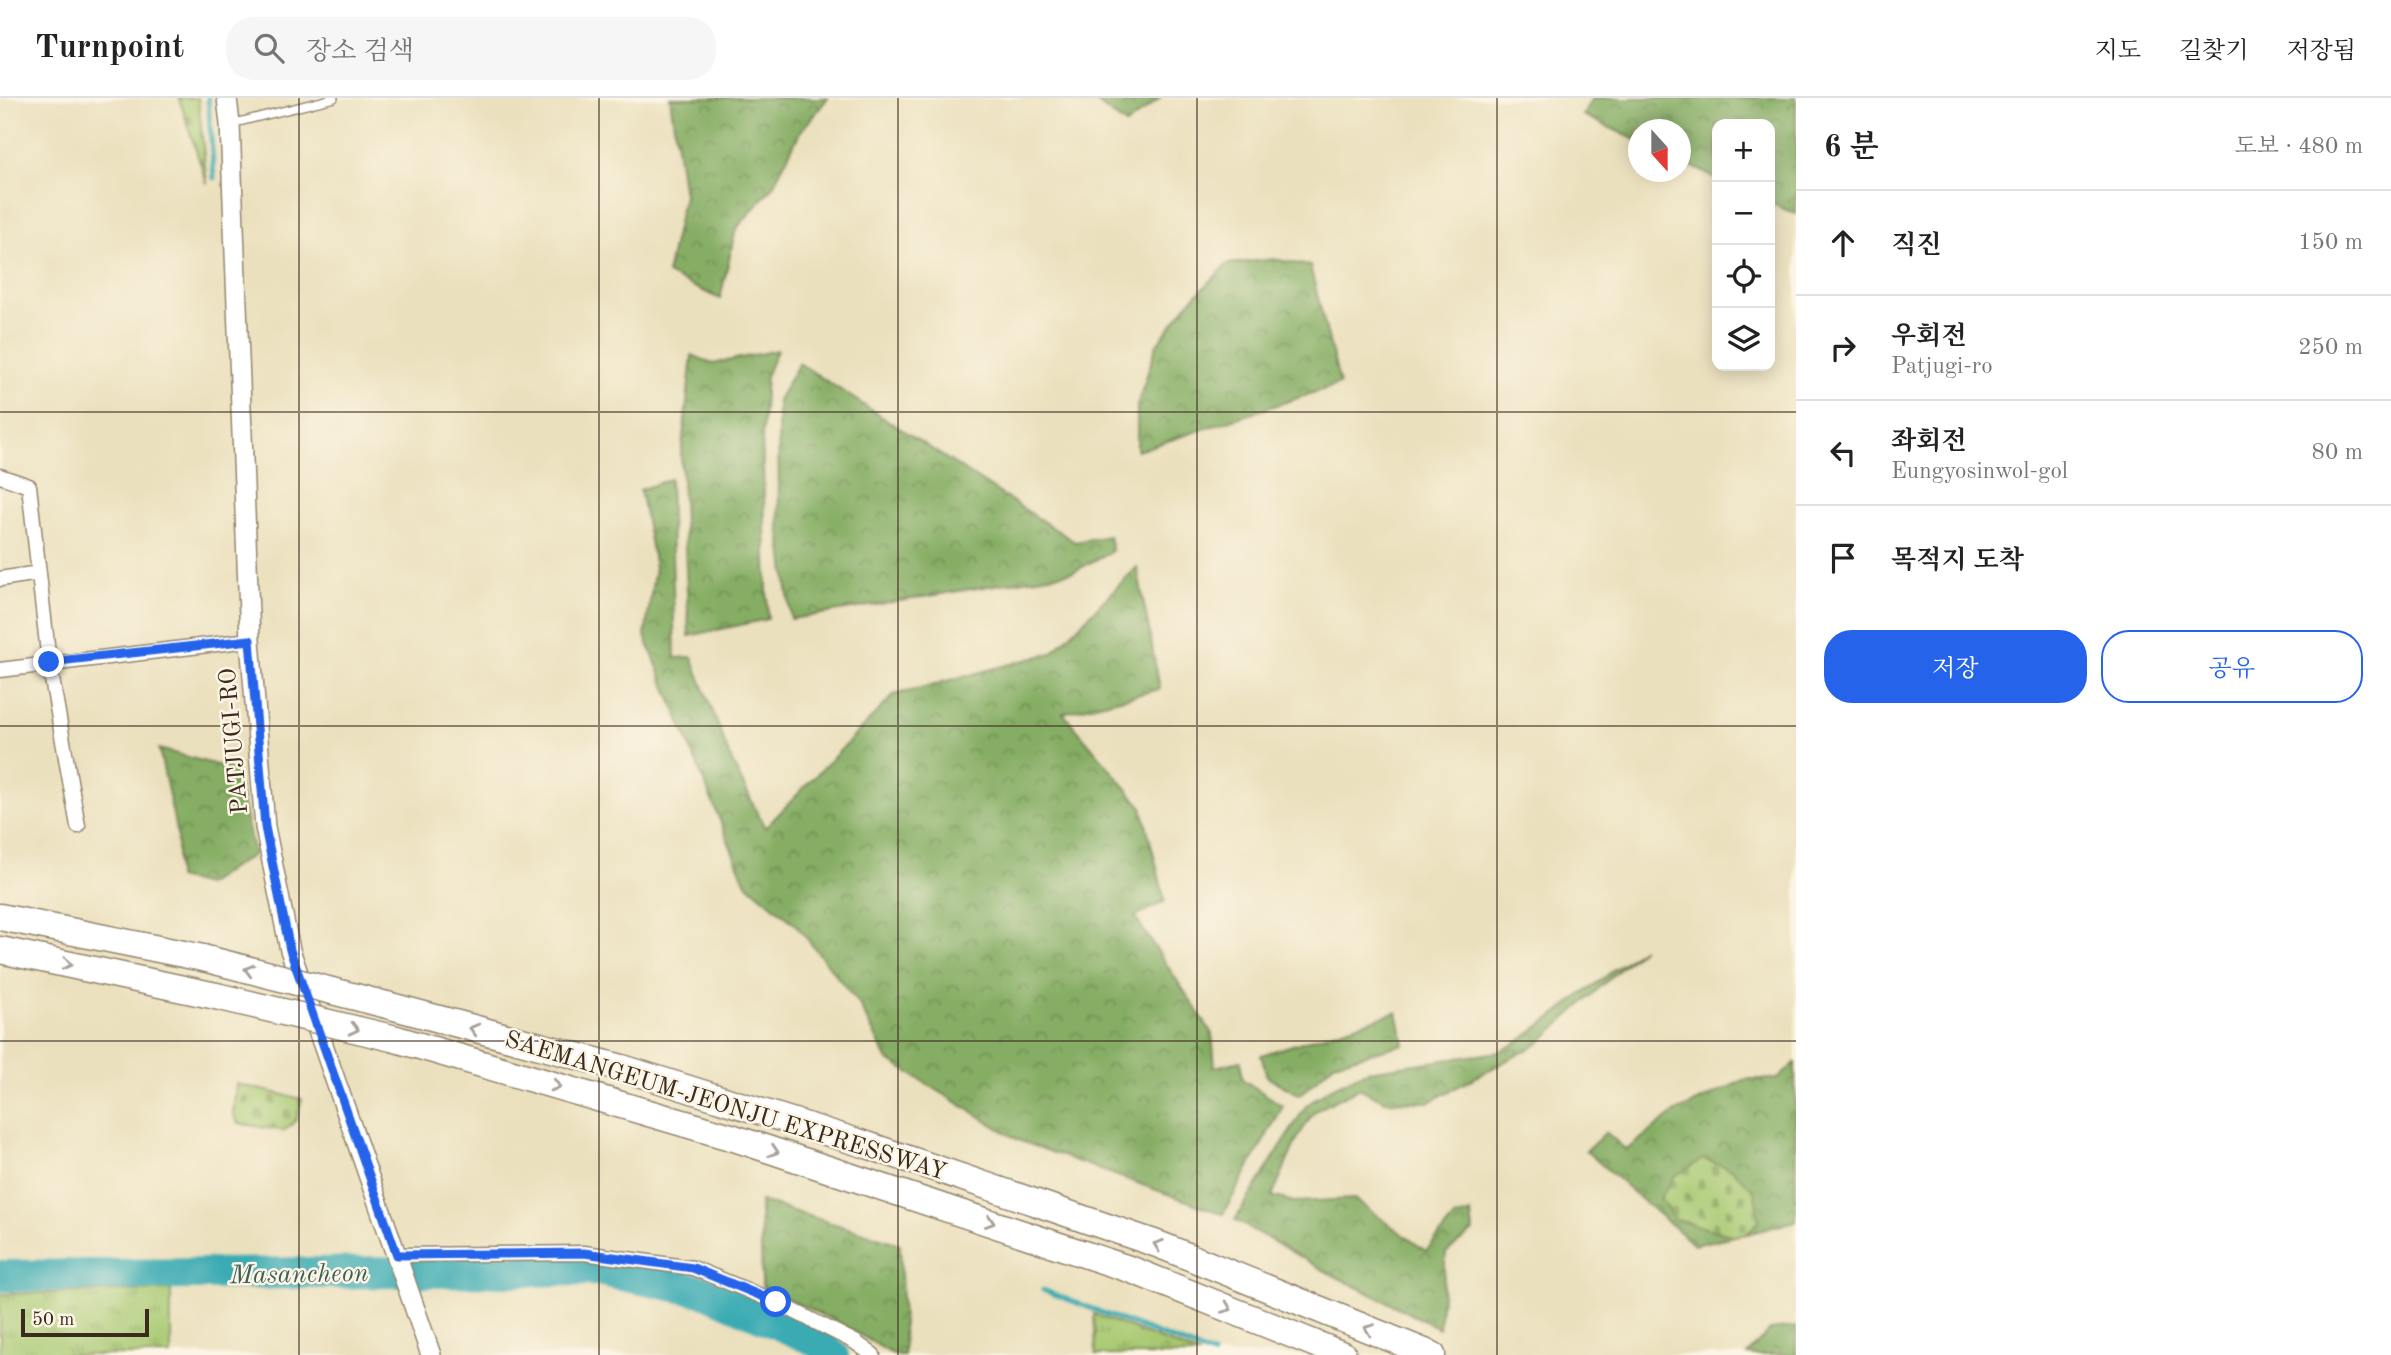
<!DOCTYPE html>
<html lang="ko">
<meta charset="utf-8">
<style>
:root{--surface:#fff;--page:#f6f6f6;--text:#222;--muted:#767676;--line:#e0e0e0;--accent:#2563eb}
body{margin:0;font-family:"Old Standard TT","Noto Serif KR",serif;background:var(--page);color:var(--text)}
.controls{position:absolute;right:21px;top:21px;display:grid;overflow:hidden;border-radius:14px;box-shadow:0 4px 18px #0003}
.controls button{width:63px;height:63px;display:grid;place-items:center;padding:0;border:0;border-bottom:2px solid var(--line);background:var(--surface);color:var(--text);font:35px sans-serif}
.compass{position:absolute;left:1628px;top:21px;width:63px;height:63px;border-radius:50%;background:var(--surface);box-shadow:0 4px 18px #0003;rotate:159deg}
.scale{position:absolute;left:21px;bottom:18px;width:128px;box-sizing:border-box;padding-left:7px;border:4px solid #3b2a1e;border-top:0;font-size:19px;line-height:24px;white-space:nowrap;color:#3b2a1e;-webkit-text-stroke:5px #fcf5e5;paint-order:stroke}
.stop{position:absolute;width:21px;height:21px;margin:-16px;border:5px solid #2563eb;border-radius:50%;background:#fff}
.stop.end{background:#2563eb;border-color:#fff;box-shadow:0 2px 7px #0008}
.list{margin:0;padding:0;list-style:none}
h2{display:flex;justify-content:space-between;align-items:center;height:91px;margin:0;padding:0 28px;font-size:30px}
h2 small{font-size:23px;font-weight:400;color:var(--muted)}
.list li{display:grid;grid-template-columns:46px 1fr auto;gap:21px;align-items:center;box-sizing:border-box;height:105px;padding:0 28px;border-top:2px solid var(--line)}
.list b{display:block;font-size:26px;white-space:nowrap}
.list p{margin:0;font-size:23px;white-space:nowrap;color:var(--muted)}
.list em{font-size:23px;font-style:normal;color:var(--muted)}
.actions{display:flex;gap:14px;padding:21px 28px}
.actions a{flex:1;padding:16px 0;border:2px solid var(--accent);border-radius:28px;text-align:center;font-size:24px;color:var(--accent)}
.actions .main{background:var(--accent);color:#fff}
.icon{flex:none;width:38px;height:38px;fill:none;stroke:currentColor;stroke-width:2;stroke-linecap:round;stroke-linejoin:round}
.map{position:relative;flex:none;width:1796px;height:1257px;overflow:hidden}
header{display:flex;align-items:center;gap:42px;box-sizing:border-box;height:98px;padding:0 35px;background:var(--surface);border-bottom:2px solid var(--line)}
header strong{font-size:33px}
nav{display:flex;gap:38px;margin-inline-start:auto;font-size:24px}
.search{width:490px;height:63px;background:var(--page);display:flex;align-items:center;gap:18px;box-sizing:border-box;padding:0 24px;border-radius:28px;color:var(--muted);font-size:26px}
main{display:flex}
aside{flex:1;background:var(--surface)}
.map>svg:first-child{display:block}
.grass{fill:url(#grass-tufts);stroke:#717a48;stroke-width:2}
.forest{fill:url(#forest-crowns);stroke:#606c40;stroke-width:2}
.cemetery{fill:url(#cemetery-stones);stroke:#717a48;stroke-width:2}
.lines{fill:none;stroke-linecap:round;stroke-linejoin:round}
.stream{stroke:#3aabb3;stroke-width:5}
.river{stroke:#3aabb3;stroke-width:32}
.lane-casing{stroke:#93856e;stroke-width:10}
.street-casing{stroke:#93856e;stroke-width:17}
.secondary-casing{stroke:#93856e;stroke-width:22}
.highway-casing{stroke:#93856e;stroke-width:29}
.lane{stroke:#fff;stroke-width:7}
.street{stroke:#fff;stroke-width:14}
.secondary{stroke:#fff;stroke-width:19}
.highway{stroke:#fff;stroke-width:26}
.highway-bridge-casing{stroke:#93856e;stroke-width:29;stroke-linecap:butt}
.highway-bridge{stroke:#fff;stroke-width:26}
.oneway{stroke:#a79f9a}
.route{stroke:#2563eb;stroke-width:9}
.grid{fill:none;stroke:#3b2a1e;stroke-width:2;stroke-opacity:0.55}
.labels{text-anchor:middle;stroke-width:5;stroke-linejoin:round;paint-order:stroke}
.street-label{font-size:24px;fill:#3b2a1e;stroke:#fcf5e5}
.water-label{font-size:26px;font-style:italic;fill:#3b5e5a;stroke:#fcf5e5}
</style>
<header>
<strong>Turnpoint</strong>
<div class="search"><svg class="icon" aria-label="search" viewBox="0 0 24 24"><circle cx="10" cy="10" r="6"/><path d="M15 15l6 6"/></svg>장소 검색</div>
<nav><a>지도</a><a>길찾기</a><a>저장됨</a></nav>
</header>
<main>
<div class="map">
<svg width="1796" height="1257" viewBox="0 0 1796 1257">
<defs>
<pattern id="grass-tufts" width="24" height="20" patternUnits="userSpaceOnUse" patternTransform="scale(1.75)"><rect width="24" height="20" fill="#a7c971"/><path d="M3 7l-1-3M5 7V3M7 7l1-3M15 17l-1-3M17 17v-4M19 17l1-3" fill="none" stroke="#89a35c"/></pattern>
<pattern id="forest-crowns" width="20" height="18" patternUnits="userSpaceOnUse" patternTransform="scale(1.75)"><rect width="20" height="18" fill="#85ad63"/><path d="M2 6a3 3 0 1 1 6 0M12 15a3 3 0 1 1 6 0" fill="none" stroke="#6e8d51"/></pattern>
<pattern id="cemetery-stones" width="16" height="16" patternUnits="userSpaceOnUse" patternTransform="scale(1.75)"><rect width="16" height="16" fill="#a7c971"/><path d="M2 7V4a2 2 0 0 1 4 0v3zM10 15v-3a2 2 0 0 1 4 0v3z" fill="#89a35c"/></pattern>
</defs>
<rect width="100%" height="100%" fill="#fcf5e5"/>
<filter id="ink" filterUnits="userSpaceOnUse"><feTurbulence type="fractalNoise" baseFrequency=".0143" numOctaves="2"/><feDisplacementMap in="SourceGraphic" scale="14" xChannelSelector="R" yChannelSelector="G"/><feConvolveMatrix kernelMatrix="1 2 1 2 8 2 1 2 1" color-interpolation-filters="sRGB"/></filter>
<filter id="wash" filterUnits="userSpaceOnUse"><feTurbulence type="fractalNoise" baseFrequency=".00686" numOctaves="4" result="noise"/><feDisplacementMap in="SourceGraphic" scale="28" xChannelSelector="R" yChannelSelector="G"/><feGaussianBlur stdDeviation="1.57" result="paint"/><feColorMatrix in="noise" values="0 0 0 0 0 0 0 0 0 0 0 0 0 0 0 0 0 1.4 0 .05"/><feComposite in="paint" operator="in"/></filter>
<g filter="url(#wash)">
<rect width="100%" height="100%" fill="#ebe0bd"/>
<!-- grass -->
<path class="grass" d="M171 1192V1257H0V1196Z
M1094 1216 1200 1257H1096Z"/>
<!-- forest -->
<path class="forest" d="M670 0H828L800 34 773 88 736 131 720 201 667 176 684 97Z
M1091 0H1160L1126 27Z
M1593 0H1796V116L1770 105V26H1717V81L1681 63 1680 32H1638V43L1583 17Z
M1273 161 1310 168 1340 286 1137 353V308L1157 246 1190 203 1228 166Z
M777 252 766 278 762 339 768 521 689 538 681 359 692 257 713 266Z
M799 265 1075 444 1109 438 1112 453 1073 474 791 521 779 427 778 302Z
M670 381 675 560 692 559 732 664 765 730 894 597 1052 555 1137 469 1160 591 1063 615 1142 709 1165 803 1135 819 1212 935 1215 969 1241 963 1242 981 1283 1008 1223 1116 1018 1042 887 961 859 906 796 827 745 784 645 538 655 469 640 392Z
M159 651 235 672 254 756 206 787 177 780V736Z
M1643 850 1538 946 1429 1004 1385 1003 1359 990 1315 1013 1298 1039 1272 1098 1294 1104 1354 1101 1426 1153 1454 1120 1471 1115 1473 1133 1446 1155 1439 1230 1329 1175 1235 1122 1306 1008 1327 992 1367 973 1499 954 1520 943Z
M1397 914 1404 946 1334 965 1300 997 1267 979 1261 957Z
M1795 965 1796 1123 1747 1136 1758 1122 1674 1121 1734 1138 1694 1147 1586 1053 1606 1034 1626 1052 1674 1015 1746 981H1778Z
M760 1103 900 1146 904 1257H894L843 1227 762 1189Z
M1796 1229V1257H1747L1770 1232Z"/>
<!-- cemetery -->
<path class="cemetery" d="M179 0H198L207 86Z
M236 986 302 1001 296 1022 284 1033 238 1025 233 1015Z
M1703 1061 1732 1071 1754 1092 1759 1122 1747 1136 1734 1138 1674 1121 1660 1100 1675 1078Z"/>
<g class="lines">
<!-- stream -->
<path class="stream" d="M208 0 214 80
M1043 1192 1213 1257"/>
<!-- river -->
<path class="river" d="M0 1178 597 1172 706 1194 816 1243 833 1257"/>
</g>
</g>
<g filter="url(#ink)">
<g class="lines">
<defs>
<path id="lane" d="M231 26 334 0"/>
<path id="street" d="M0 378 29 388 49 564 78 728
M0 481 39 475
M0 572 250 542
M397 1157 584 1155 693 1170 776 1204 855 1244 873 1257"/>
<path id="secondary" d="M227 0 230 26 250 542 265 729 290 852 431 1257"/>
<path id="highway" d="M0 819 203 860
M0 852 216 898
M387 907 622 970 867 1047 1160 1147 1432 1257
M396 941 734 1040 1132 1172 1343 1257"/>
</defs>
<!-- lane casing -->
<use href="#lane" class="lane-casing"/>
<!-- street casing -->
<use href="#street" class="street-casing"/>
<!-- secondary casing -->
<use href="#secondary" class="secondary-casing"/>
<!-- highway casing -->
<use href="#highway" class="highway-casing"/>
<!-- lane -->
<use href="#lane" class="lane"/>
<!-- street -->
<use href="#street" class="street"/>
<!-- secondary -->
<use href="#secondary" class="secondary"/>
<!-- highway -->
<use href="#highway" class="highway"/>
<defs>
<path id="highway-bridge" d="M203 860 387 907
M216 898 396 941"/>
</defs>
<!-- highway-bridge casing -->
<use href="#highway-bridge" class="highway-bridge-casing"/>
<!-- highway-bridge -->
<use href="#highway-bridge" class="highway-bridge"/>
</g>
<!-- one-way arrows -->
<defs><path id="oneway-chevron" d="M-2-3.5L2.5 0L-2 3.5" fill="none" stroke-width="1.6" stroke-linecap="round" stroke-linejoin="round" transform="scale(1.75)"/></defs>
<g class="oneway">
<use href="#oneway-chevron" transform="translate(67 866) rotate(12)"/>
<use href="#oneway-chevron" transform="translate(249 872) rotate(-165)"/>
<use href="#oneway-chevron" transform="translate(354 931) rotate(14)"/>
<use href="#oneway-chevron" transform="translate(474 931) rotate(-165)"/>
<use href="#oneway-chevron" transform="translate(556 988) rotate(16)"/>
<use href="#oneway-chevron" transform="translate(774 1053) rotate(18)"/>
<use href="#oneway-chevron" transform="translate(990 1124) rotate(18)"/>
<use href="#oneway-chevron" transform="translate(1158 1147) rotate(-160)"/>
<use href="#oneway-chevron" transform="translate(1227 1210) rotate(22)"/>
<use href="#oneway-chevron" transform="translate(1369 1231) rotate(-158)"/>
</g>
</g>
<g class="lines" filter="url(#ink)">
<!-- route -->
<path class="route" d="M49 564 250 542 265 729 290 852 397 1157 584 1155 693 1170 776 1204"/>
</g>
<!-- grid -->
<path class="grid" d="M299 0V1257M599 0V1257M898 0V1257M1197 0V1257M1497 0V1257M0 314H1796M0 628H1796M0 943H1796"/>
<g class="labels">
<!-- street labels -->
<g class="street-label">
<text transform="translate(233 643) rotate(-95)" y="8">PATJUGI-RO</text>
<text transform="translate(726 1007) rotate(17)" y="8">SAEMANGEUM-JEONJU EXPRESSWAY</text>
</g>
<!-- water labels -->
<g class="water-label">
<text transform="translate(299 1175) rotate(-1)" y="9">Masancheon</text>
</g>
</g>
</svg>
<div class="controls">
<button>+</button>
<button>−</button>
<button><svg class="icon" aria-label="locate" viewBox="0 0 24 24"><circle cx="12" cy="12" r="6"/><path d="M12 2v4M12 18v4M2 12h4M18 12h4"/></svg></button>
<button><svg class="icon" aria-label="layers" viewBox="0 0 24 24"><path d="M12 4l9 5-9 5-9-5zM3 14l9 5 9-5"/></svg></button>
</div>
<svg class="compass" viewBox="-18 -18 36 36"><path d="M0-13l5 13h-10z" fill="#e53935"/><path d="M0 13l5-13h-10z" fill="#767676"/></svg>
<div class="scale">50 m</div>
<div class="stop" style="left:776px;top:1204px"></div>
<div class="stop end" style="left:49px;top:564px"></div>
</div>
<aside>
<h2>6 분<small>도보 · 480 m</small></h2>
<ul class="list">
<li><svg class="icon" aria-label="ahead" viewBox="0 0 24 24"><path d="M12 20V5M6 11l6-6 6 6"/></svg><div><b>직진</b></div><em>150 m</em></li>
<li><svg class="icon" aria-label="right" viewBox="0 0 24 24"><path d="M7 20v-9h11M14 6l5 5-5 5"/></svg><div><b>우회전</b><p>Patjugi-ro</p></div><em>250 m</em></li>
<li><svg class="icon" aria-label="left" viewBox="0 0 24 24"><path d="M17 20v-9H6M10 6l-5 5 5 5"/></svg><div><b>좌회전</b><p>Eungyosinwol-gol</p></div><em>80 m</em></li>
<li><svg class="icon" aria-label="arrive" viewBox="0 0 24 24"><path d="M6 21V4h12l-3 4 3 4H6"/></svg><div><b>목적지 도착</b></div></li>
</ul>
<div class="actions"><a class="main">저장</a><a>공유</a></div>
</aside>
</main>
